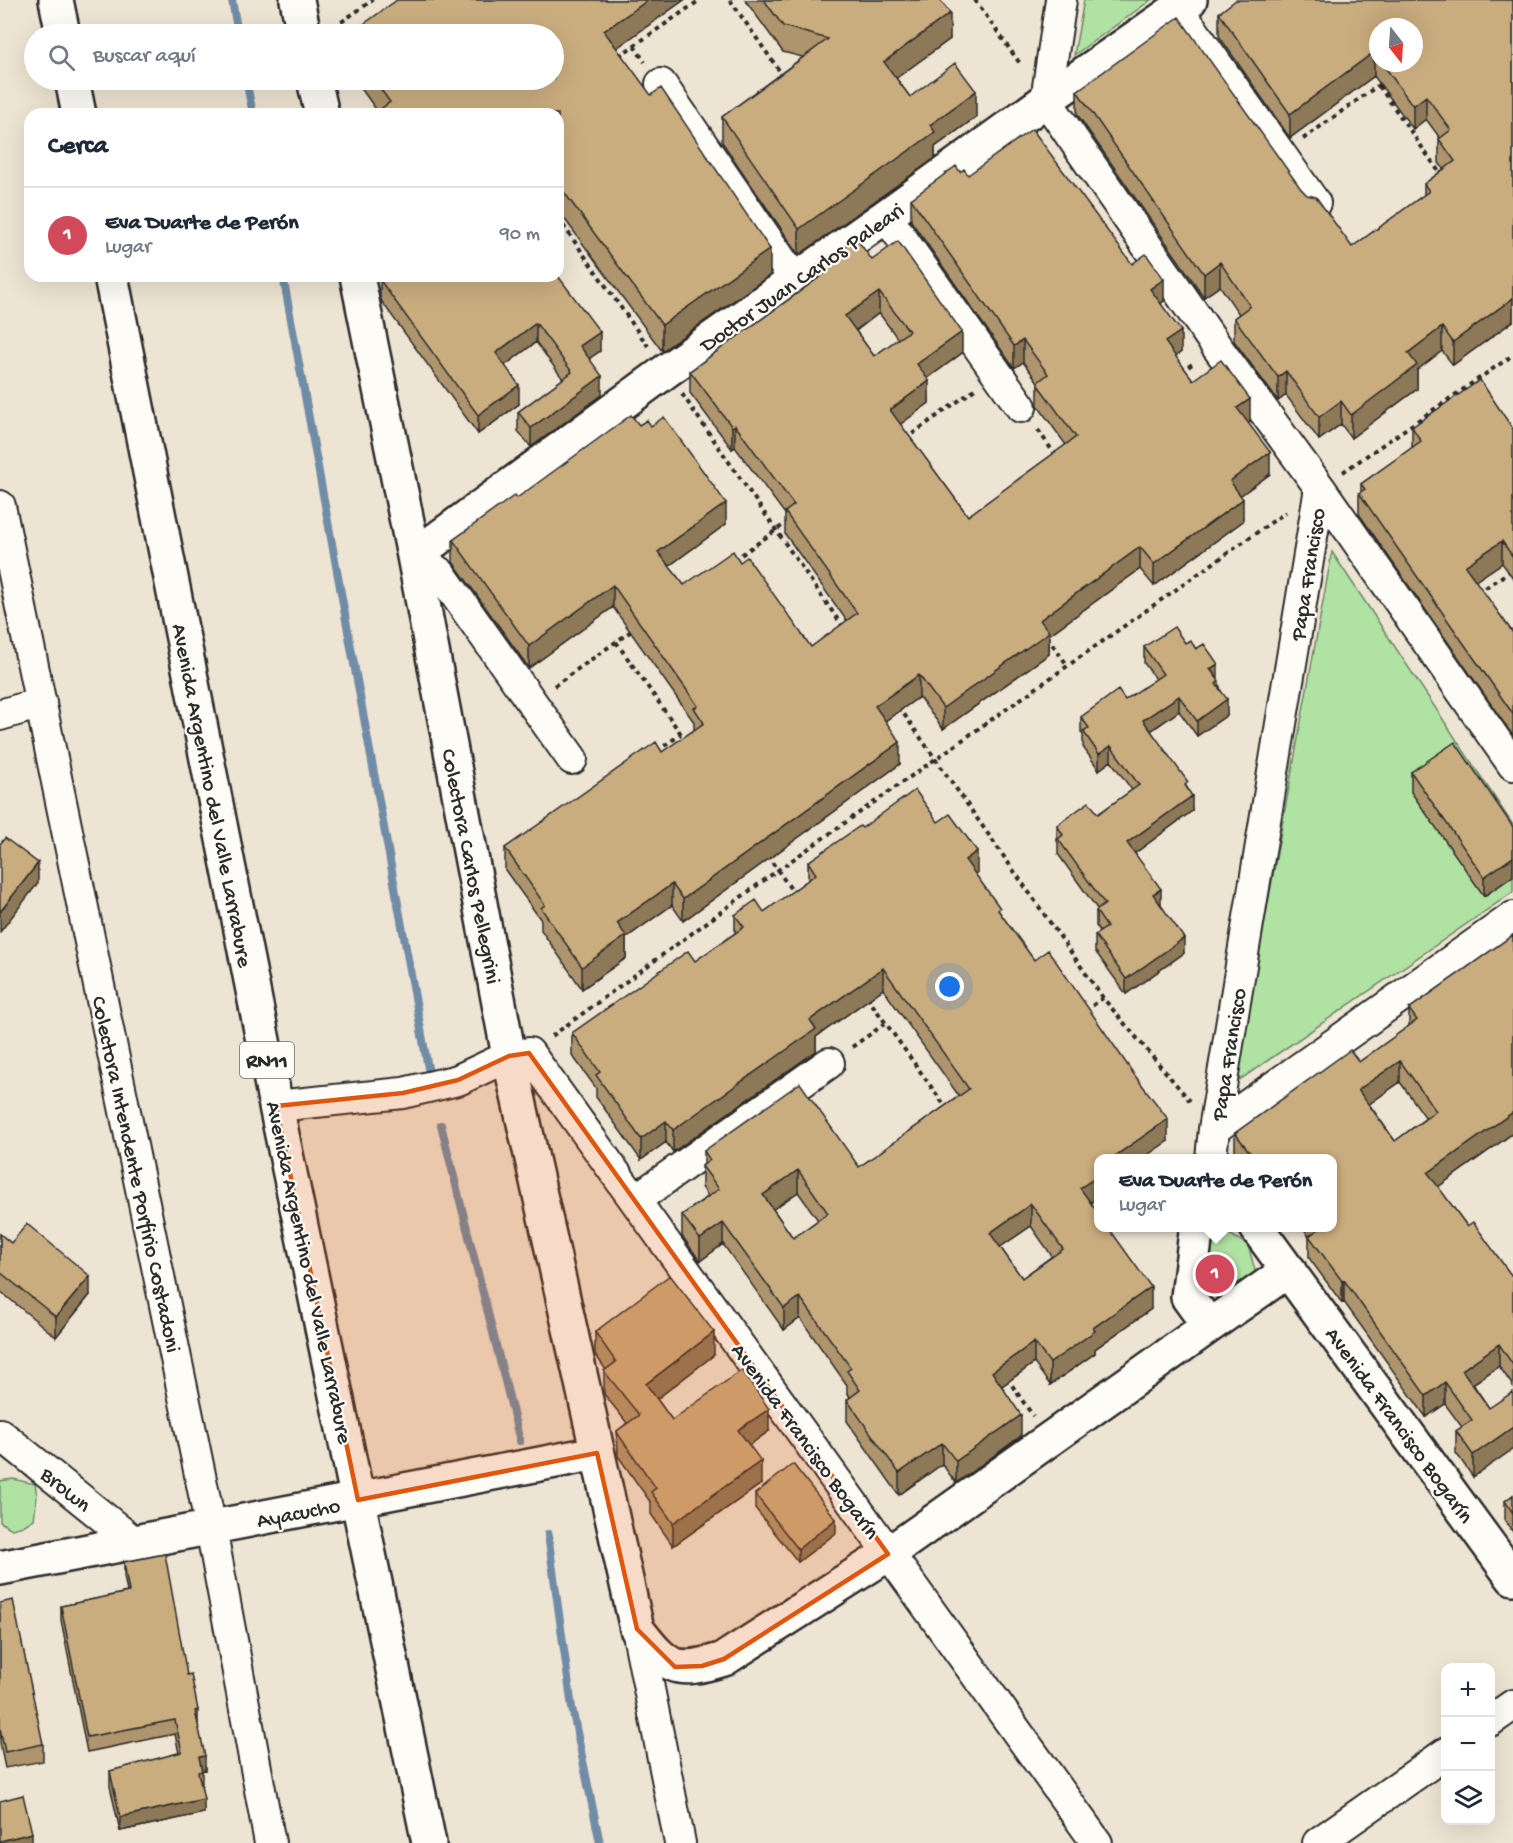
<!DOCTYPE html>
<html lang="es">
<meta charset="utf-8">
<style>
:root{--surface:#fff;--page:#f2f2f3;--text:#1f2937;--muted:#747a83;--line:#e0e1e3;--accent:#d1495b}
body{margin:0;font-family:"Gochi Hand",sans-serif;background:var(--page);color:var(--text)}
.controls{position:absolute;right:18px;bottom:18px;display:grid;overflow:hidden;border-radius:12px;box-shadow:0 6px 24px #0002}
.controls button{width:54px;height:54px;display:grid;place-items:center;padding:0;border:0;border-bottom:2px solid var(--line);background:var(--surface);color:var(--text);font:30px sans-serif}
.compass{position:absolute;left:1369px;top:18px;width:54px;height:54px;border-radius:50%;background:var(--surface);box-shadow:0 6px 24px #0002;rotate:163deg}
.you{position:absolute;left:950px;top:987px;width:21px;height:21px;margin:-15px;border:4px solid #fff;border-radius:50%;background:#1a73e8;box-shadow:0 0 0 9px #1a73e833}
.badge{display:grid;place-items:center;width:39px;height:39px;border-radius:50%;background:var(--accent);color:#fff;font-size:20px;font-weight:700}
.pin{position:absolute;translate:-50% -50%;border:3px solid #fff;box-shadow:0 2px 6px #0006}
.popup{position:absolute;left:1094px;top:1154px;width:243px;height:78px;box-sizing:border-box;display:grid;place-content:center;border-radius:12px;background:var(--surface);filter:drop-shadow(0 2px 4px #0005);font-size:20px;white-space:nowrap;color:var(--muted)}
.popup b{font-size:22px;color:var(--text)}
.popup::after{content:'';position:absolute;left:50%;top:100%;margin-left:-12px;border:12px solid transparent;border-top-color:var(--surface)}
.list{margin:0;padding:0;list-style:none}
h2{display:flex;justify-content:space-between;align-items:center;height:78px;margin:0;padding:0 24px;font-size:26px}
h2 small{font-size:20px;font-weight:400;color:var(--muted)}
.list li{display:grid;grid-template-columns:39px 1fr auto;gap:18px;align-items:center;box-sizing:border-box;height:96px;padding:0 24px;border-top:2px solid var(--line)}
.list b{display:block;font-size:22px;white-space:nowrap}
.list p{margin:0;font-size:20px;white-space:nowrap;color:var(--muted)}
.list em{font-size:20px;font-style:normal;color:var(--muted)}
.icon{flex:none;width:33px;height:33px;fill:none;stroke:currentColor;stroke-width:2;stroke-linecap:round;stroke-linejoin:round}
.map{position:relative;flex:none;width:1513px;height:1843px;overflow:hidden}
.search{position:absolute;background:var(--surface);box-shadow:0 6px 24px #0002;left:24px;top:24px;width:540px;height:66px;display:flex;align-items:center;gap:15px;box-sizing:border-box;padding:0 21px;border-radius:33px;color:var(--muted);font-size:22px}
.panel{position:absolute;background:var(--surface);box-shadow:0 6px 24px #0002;left:24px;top:108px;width:540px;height:174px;border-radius:18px}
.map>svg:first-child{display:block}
.green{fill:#b0e2a3;stroke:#6e8667;stroke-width:1.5}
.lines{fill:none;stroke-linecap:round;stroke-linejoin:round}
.stream{stroke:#6f8ca6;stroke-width:8}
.street-casing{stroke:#2b2b2b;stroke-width:34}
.secondary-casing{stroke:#2b2b2b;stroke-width:38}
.highway-casing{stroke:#2b2b2b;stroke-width:38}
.path{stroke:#2b2b2b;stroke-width:4;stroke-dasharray:4.5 4.5;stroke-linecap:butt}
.street{stroke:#fdfcf7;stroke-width:30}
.secondary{stroke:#fdfcf7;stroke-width:33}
.highway{stroke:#fdfcf7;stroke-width:33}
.wall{fill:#ae956d;stroke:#2b2b2b;stroke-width:1.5;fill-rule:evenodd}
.shaded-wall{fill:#8d7959;stroke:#2b2b2b;stroke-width:1.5}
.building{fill:#caad7f;stroke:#2b2b2b;stroke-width:1.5;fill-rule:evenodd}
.marked{fill:#df570e;fill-opacity:0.2;stroke:#df570e;stroke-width:4.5;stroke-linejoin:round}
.labels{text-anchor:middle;stroke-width:4.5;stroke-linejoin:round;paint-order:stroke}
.shield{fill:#fdfcf7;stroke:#6a6a68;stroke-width:1.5}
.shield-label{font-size:21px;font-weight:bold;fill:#2b2b2b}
.street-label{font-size:22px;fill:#2b2b2b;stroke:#fdfcf7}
</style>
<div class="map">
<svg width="1513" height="1843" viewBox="0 0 1513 1843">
<rect width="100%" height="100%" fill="#eee4d3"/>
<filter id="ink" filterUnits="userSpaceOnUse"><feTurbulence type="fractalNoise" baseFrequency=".0167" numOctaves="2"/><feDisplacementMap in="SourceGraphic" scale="12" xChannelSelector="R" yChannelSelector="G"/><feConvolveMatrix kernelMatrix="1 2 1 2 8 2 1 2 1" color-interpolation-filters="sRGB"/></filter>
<g filter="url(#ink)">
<!-- green -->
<path class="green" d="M1084 0H1151L1074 55Z
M1332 552 1513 825V892L1235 1083Z
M1226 1232 1248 1245 1256 1274 1234 1295 1215 1297 1203 1279 1209 1240Z
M13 1479 35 1484 37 1496 34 1519 23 1526 12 1529 0 1522V1481Z"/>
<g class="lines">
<!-- stream -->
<path class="stream" d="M232 0 238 34
M246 80 253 114
M283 276 428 1068
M441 1125 520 1441
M548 1534 572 1708 600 1843"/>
<defs>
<path id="street" d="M1061 0 1046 100 1217 347 1320 488 1214 1129 1211 1158
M1178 9 1315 203
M661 84 795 280
M886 216 1021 407
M1320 488 1513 765
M0 506 211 1528 270 1843
M414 556 440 573 572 759
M0 715 41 703
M276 1106 403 1093 458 1080 509 1056 529 1053 1097 1843
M1214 1129 1513 917
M635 1200 829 1063
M0 1434 134 1542
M637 1629 680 1843
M1490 1721 1513 1705
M1318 1843 1446 1753"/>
<path id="secondary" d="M297 0 304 34
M314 80 322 114
M357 276 414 556 509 1056 637 1629C668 1669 675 1674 724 1659L888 1554 1209 1326
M414 556 666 371 886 216 1046 100 1190 0
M1203 1228 1196 1232 1188 1297 1209 1326 1289 1270
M1257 1228 1513 1578
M0 1568 597 1453"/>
<path id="highway" d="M56 0 63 34
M72 80 79 114
M111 276 276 1106 429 1843"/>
</defs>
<!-- street casing -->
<use href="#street" class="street-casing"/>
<!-- secondary casing -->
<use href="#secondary" class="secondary-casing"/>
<!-- highway casing -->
<use href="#highway" class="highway-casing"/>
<!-- path -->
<path class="path" d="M730 0 783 76
M975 0 1021 65
M334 27 373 0
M634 46 645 62
M619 56 700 0
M1379 86 1442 176
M1303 139 1380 84
M558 218 648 346
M1181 372 1195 362
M682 394 843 627
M1038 430 1056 456
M905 439 975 389
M1343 472 1513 355
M734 560 789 521
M1478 593 1513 569
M1047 637 1068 666
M616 642 686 741
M554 686 634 629
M899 707 1103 998 1190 1101
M657 751 681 734
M767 855 795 895
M867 997 947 1109
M1085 1011 1103 998
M552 1036 778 870 1286 512
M852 1047 886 1023
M1007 1378 1033 1416"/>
<!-- street -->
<use href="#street" class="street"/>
<!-- secondary -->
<use href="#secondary" class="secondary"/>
<!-- highway -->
<use href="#highway" class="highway"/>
</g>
<!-- wall -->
<path class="wall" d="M397 0H684L616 48 770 275 662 351 558 210V114H378V112L355 80H554Z
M745 0H940L950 39 896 78 910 97 976 117 935 147V158L799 255 722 142V117L803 57 783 52Z
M1513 0V321L1453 365 1442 351 1417 370V389L1351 438 1341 424 1319 440 1286 395 1278 401 1234 341V318L1239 314 1220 286 1204 297 1077 114V91L1301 189 1352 247 1424 195V184L1444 169 1439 163V139L1440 138 1426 119 1413 129 1374 76 1290 138 1219 36V13ZM1378 27 1414 63H1378Z
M960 172 968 175 1132 264 1164 301 1161 303 1181 352 1175 356 1193 380 1250 421 1248 422 1270 474 1240 495 1243 521 1154 586 1140 569 1049 635V654L943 729 919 697 885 721 900 764 683 921 672 905 626 938V958L582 989 541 930V920L505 870V848L662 752 694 730V722L613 607 529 668 453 562V540L517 498 639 425 726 524 669 566 684 585 740 562 811 647 847 621 785 534V514L735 447 732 449 690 393V371L818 278V265L872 260 962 353 928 378 929 403 900 424 968 516 1066 445 1038 406V382L1023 362 1014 368 911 221V199ZM879 313 898 339 874 356 856 331Z
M558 276 600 351 589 358 602 395 531 447 518 431V412L563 379 536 342 505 365 519 404 478 434 382 302 380 297V278Z
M1412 427 1513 429V578L1502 563 1475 581 1513 633V736L1359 514V493L1361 492V484L1412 448Z
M1185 643 1218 679 1227 715 1197 736 1179 711 1151 731 1188 789 1192 811 1135 853 1161 904 1184 953 1126 994 1095 951V935L1100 932 1096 926V911L1098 910 1058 854V843L1057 841V825L1098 814 1132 790 1111 761 1099 770 1083 747V735L1081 732V717L1125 700 1156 679 1144 663V647Z
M1411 772 1513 827V876L1484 896 1411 792Z
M938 822 977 873 975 874 1000 913 1034 960 1168 1141 1098 1158V1197L1091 1202 1151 1309 1095 1349V1353L1050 1385 1034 1363 1002 1386 1021 1436 956 1483 942 1464 899 1495 847 1421V1400L850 1397 847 1392V1385L800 1318 784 1330 723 1244 700 1261 682 1236V1215L708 1196 702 1187V1166L704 1164V1151L859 1167 959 1096 883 989 816 1037V1051L673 1152 666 1142 641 1160 596 1097V1088L572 1055V1033L695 961 735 933V915L764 912 808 880V862L862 828ZM798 1192 818 1220 793 1238 773 1209ZM1031 1226 1052 1256 1022 1278 1000 1247Z
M1513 935V1133L1438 1187 1467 1226 1511 1275 1513 1274V1386L1499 1366 1473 1384 1489 1408 1473 1477 1456 1453V1431L1462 1427 1445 1404 1426 1417 1344 1302 1342 1303 1309 1258V1237L1303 1227H1332V1158H1238L1235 1154V1133L1359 1062 1409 1026V1009ZM1400 1082 1426 1118 1395 1141 1369 1104Z
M0 1234 11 1243 90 1295 56 1337 0 1291Z
M595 1332 714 1355 657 1399 672 1420 769 1431 749 1445 761 1484 673 1546 651 1514V1503L618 1456 617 1431 627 1423 604 1394V1371L606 1370 595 1354Z
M755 1494 836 1533 798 1562 755 1508Z
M1513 1495V1532L1505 1521V1501Z
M124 1562 187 1675 198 1724 205 1770 202 1771V1785H201L204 1813 120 1831 110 1786V1771L179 1753 175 1734 87 1752 61 1620V1606L127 1592 124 1576Z
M0 1603 43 1744V1761L5 1768 0 1744Z"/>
<!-- shaded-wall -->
<path class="shaded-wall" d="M648 0H684L604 57V31Z
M950 13V39L884 87V62Z
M1374 52V76L1290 138V114Z
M976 91V117L935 147V158L799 255V229L930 125Z
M1426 96V119L1413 129V106Z
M501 107V114H491Z
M770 249V275L662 351V325Z
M1220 262V286L1204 297V274Z
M1164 279V301L1150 311V289Z
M879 292V313L845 338V316Z
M1513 298V321L1453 365V342Z
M536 323V342L496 372V353Z
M1442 327V351L1417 370V389L1351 438V415L1408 353Z
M1181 331V352L1165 364V342Z
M600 332V351L580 365V346Z
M962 332V353L917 386V364Z
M1023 340V362L1014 368V346Z
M1286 371V395L1278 401V377Z
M602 376V395L531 447V428Z
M929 381V403L890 432V410Z
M519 385V404L478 434V415Z
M1250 399V421L1237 430V408Z
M1341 401V424L1319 440V417Z
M735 425V447L732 449V427Z
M1270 452V474L1230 503V481Z
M1243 499V521L1154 586V564Z
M726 503V524L658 574V552Z
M1502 541V563L1465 588V566Z
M1140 547V569L1049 635V654L943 729V708L1040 620Z
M613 585V607L529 668V646Z
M1218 664V679L1210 669Z
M919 675V697L875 728V706Z
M1179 696V711L1143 736V720Z
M1227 699V715L1197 736V721Z
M900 742V764L683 921V899Z
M1111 746V761L1099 770V754Z
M1192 796V811L1127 859V843Z
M977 851V873L965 881V860Z
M1513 857V876L1484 896V877Z
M38 863V883L0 932V912Z
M672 884V905L626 938V958L582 989V967L617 923Z
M1161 889V904L1153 910V894Z
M1184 938V953L1126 994V979Z
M883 968V989L816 1037V1051L673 1152V1130L810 1020Z
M1400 1061V1082L1358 1112V1090Z
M1513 1112V1133L1428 1194V1173Z
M1168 1119V1141L1143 1158H1112Z
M666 1121V1142L641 1160V1139Z
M1098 1168V1197L1080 1210V1188Z
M798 1170V1192L763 1216V1195Z
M1031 1204V1226L990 1254V1233Z
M723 1223V1244L700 1261V1239Z
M90 1276V1295L56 1337V1317Z
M1344 1280V1302L1342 1303V1281Z
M1151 1287V1309L1095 1349V1353L1050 1385V1363L1093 1328Z
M800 1297V1318L784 1330V1308Z
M714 1332V1355L646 1407V1384Z
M1034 1342V1363L992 1393V1372Z
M1499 1344V1366L1462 1391V1370Z
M1445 1382V1404L1426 1417V1396Z
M769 1409V1431L738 1453V1430Z
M1021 1415V1436L956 1483V1461Z
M1513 1427V1449L1473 1477V1455Z
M942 1443V1464L899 1495V1473Z
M761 1461V1484L673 1546V1523Z
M836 1519V1533L798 1562V1549Z
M198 1710V1724L195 1711Z
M205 1756V1770L199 1771V1757Z
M204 1799V1813L120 1831V1817Z
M32 1833V1843H0V1841Z"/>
<!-- building -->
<path class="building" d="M397 0H648L604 31 651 95 661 88 770 249 662 325 558 184V114H506L501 107 491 114H381L378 111 390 102 374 80H554V34H350Z
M764 0H940L950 13 884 62 910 97 955 63 976 91 930 125 935 132 799 229 722 117 828 39 783 26Z
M1236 0H1513V298L1453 342 1442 327 1408 353 1417 365 1351 415 1341 401 1319 417 1286 371 1278 377 1234 318 1250 306 1220 262 1204 274 1077 91 1179 17 1301 189 1307 195 1316 197 1352 247 1429 191 1424 184 1455 161 1439 139 1451 130 1426 96 1413 106 1382 63H1414V27H1378V57L1374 52 1290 114 1219 13Z
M1032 129 1132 264 1146 254 1164 279 1150 289 1181 331 1165 342 1193 380 1221 360 1250 399 1237 408 1270 452 1230 481 1243 499 1154 564 1140 547 1040 620 1049 632 943 708 919 675 875 706 900 742 683 899 672 884 617 923 626 936 582 967 541 908 545 905 505 848 656 742 662 752 704 723 694 708 698 706 613 585 529 646 453 540 515 495 517 498 631 415 639 425 647 420 651 426 664 417 726 503 658 552 684 585 733 551 740 562 747 557 811 647 857 613 785 512 794 505 735 425 732 427 690 371 824 274 818 265 856 238 872 260 898 241 962 332 917 364 929 381 890 410 968 516 1076 437 1038 385V382L1048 374 1023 340 1014 346 911 199 956 166 960 172 964 169 968 175ZM879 292 909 331 874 356 845 316Z
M383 276H558L600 332 580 346 602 376 531 428 518 412 572 372 536 323 496 353 519 385 478 415 382 283 380 278Z
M1480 380 1513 429V557L1502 541 1465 566 1513 633V714L1359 493 1365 489 1361 484 1421 441 1412 427Z
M1174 627 1185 643 1190 640 1196 649 1204 644 1218 664 1210 669 1219 681 1216 684 1227 699 1197 721 1179 696 1143 720 1188 782 1185 785 1192 796 1127 843 1161 889 1153 894 1184 938 1126 979 1095 935 1107 927 1096 911 1105 904 1058 839 1063 835 1057 825 1089 802 1098 814 1139 785 1111 746 1099 754 1083 731 1089 728 1081 717 1118 690 1125 700 1163 674 1144 647Z
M1455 742 1513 827V857L1484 877 1411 772Z
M915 790 938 822 950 814 977 851 965 860 1000 908 998 910 1034 960 1048 950 1133 1073 1168 1119 1112 1158H1098V1176L1080 1188 1098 1213V1227H1108L1151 1287 1093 1328 1095 1331 1050 1363 1034 1342 992 1372 1021 1415 956 1461 942 1443 899 1473 847 1400 860 1390 847 1371 851 1368 800 1297 784 1308 723 1223 700 1239 682 1215 719 1189 702 1166 710 1160 704 1151 800 1083 859 1167 969 1089 883 968 810 1020 816 1029 673 1130 666 1121 641 1139 596 1075 600 1072 572 1033 688 951 695 961 744 927 735 915 756 900 764 912 816 874 808 862 860 826 862 828ZM798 1170 828 1213 793 1238 763 1195ZM1031 1204 1063 1249 1022 1278 990 1233Z
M5 838 38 863 0 912V844Z
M1513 935V1112L1428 1173 1467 1226 1473 1222 1511 1275 1513 1274V1365L1499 1344 1462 1370 1489 1408 1513 1392V1427L1473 1455 1456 1431 1472 1420 1445 1382 1426 1396 1344 1280 1342 1281 1309 1236 1319 1229 1318 1227H1332V1158H1254L1235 1133 1350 1050 1359 1062 1417 1020 1409 1009ZM1400 1061 1436 1111 1395 1141 1358 1090Z
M27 1224 90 1276 56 1317 0 1272V1234L11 1243Z
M670 1275 714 1332 646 1384 672 1420 742 1370 769 1409 738 1430 761 1461 673 1523 651 1492 656 1488 618 1434 617 1431 639 1415 604 1371 616 1362 595 1332Z
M793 1464 836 1519 798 1549 755 1494Z
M1513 1495V1513L1505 1501Z
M165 1554 187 1675 191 1674 198 1710 195 1711 205 1756 199 1757 202 1771 198 1772 204 1799 120 1817 110 1771 182 1752 175 1720 87 1737 61 1606 129 1592 124 1562Z
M13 1600 43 1744 5 1752 0 1728V1603Z
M23 1795 32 1833 0 1841V1801Z"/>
</g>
<!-- marked area -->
<path class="marked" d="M529 1053 888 1554 724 1659 702 1666 675 1667 637 1629 597 1453 358 1500 276 1106 403 1093 458 1080 509 1056Z"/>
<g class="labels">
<!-- shield labels -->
<rect class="shield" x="240" y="1042" width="54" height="36" rx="4.5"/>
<g class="shield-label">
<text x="267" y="1067">RN11</text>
</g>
<!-- street labels -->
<g class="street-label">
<text transform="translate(801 276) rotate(-35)" y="8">Doctor Juan Carlos Paleari</text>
<text transform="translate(1306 574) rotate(-81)" y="8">Papa Francisco</text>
<text transform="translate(214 795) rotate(79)" y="8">Avenida Argentino del Valle Larrabure</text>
<text transform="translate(473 866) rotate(79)" y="8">Colectora Carlos Pellegrini</text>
<text transform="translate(1227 1054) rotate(-81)" y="8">Papa Francisco</text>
<text transform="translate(138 1174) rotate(78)" y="8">Colectora Intendente Porfirio Costadoni</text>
<text transform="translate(311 1272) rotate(78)" y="8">Avenida Argentino del Valle Larrabure</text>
<text transform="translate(1401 1424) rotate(54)" y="8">Avenida Francisco Bogarín</text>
<text transform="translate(807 1440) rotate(54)" y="8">Avenida Francisco Bogarín</text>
<text transform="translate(67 1488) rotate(39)" y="8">Brown</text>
<text transform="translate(298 1511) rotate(-11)" y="8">Ayacucho</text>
</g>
</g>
</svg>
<div class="controls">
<button>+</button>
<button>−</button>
<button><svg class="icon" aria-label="layers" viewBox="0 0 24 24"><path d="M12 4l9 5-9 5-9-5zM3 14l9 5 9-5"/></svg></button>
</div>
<svg class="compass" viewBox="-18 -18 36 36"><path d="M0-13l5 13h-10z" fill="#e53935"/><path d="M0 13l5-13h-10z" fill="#747a83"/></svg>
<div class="you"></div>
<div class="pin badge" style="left:1215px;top:1274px">1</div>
<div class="popup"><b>Eva Duarte de Perón</b>Lugar</div>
<div class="search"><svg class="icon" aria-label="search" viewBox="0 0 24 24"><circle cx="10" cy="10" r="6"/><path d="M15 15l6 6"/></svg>Buscar aquí</div>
<section class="panel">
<h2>Cerca<small></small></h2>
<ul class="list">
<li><span class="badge">1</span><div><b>Eva Duarte de Perón</b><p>Lugar</p></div><em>90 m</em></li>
</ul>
</section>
</div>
